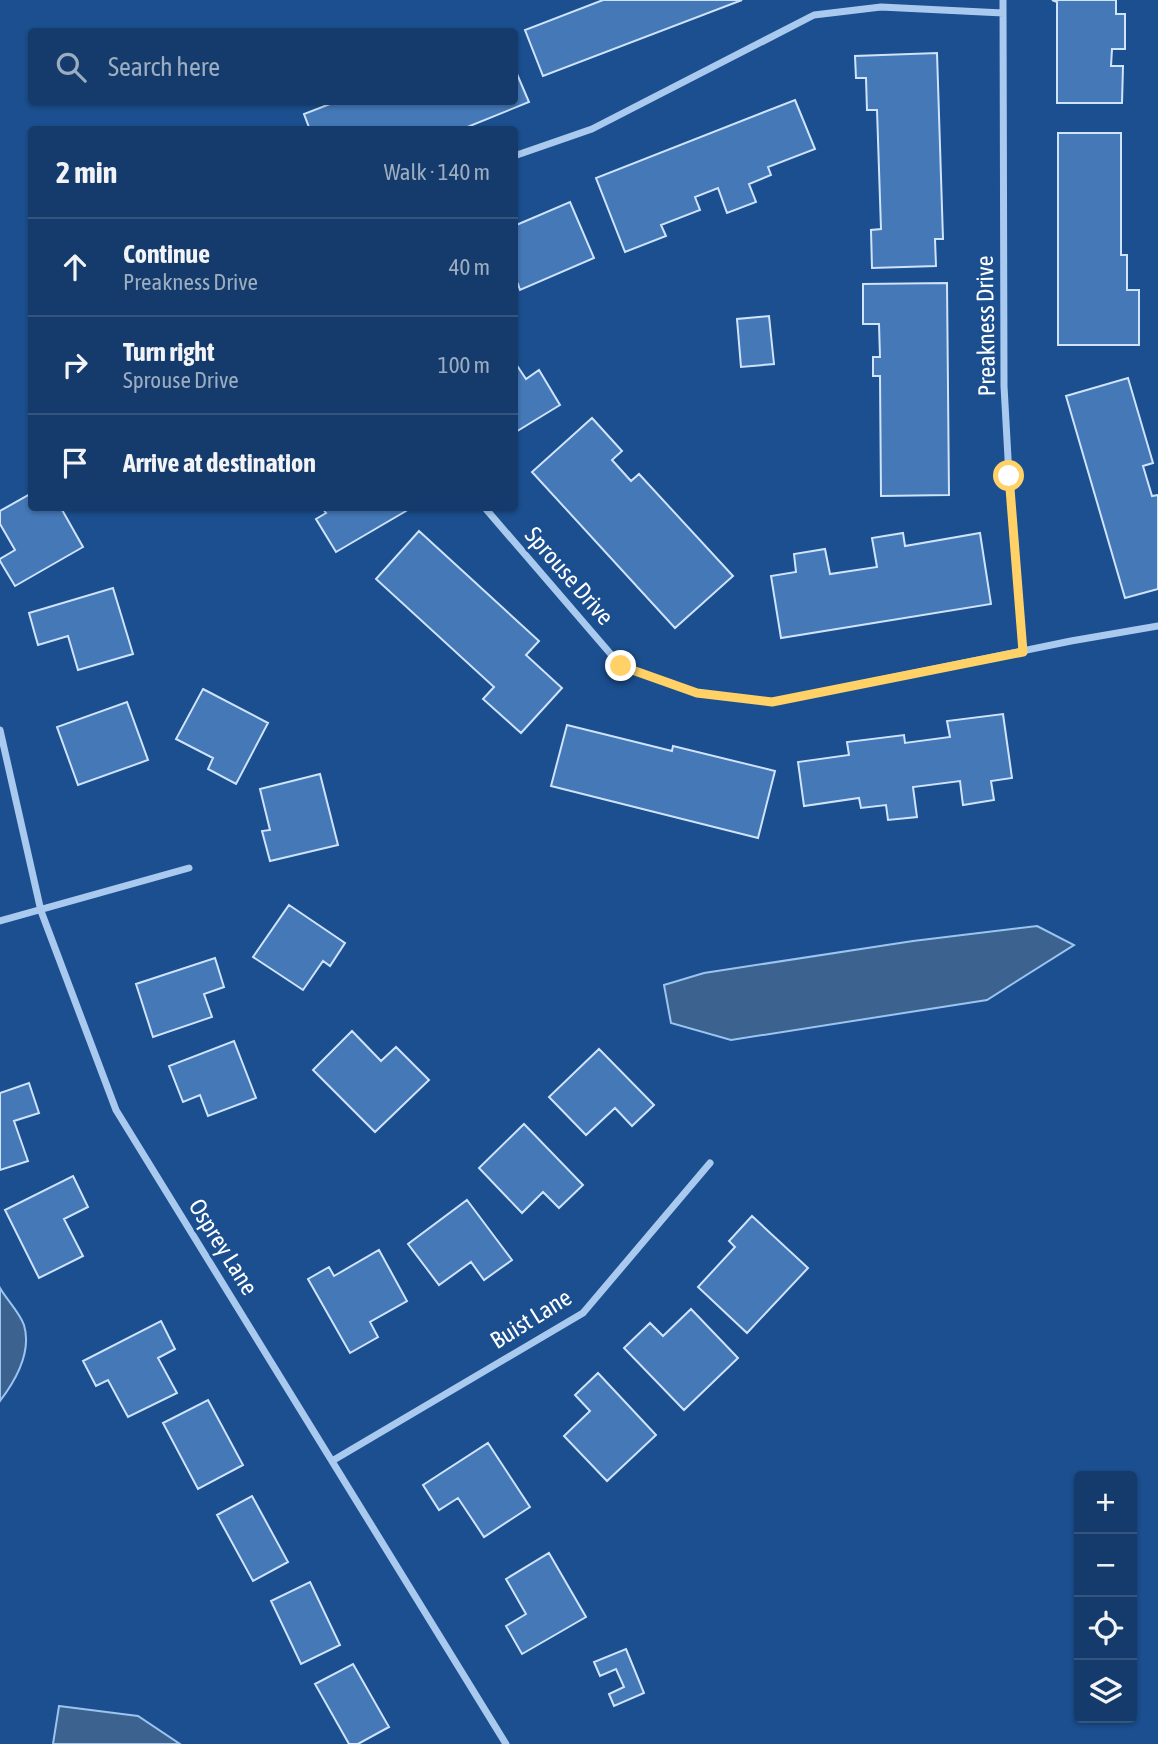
<!DOCTYPE html>
<meta charset="utf-8">
<style>
:root{--surface:#143b6b;--page:#1d4271;--text:#f1f3f6;--muted:#9dadc1;--line:#33557e}
body{margin:0;font-family:"Asap Condensed",sans-serif;background:var(--page);color:var(--text)}
.controls{position:absolute;right:21px;bottom:21px;display:grid;overflow:hidden;border-radius:7px;box-shadow:0 2px 5px #0004}
.controls button{width:63px;height:63px;display:grid;place-items:center;padding:0;border:0;border-bottom:2px solid var(--line);background:var(--surface);color:var(--text);font:35px sans-serif}
.stop{position:absolute;width:21px;height:21px;margin:-16px;border:5px solid #ffd166;border-radius:50%;background:#fff}
.stop.end{background:#ffd166;border-color:#fff;box-shadow:0 2px 7px #0008}
.list{margin:0;padding:0;list-style:none}
h2{display:flex;justify-content:space-between;align-items:center;height:91px;margin:0;padding:0 28px;font-size:30px}
h2 small{font-size:23px;font-weight:400;color:var(--muted)}
.list li{display:grid;grid-template-columns:46px 1fr auto;gap:21px;align-items:center;box-sizing:border-box;height:98px;padding:0 28px;border-top:2px solid var(--line)}
.list b{display:block;font-size:26px;white-space:nowrap}
.list p{margin:0;font-size:23px;white-space:nowrap;color:var(--muted)}
.list em{font-size:23px;font-style:normal;color:var(--muted)}
.icon{flex:none;width:38px;height:38px;fill:none;stroke:currentColor;stroke-width:2;stroke-linecap:round;stroke-linejoin:round}
.map{position:relative;flex:none;width:1158px;height:1744px;overflow:hidden}
.search{position:absolute;background:var(--surface);box-shadow:0 2px 5px #0004;left:28px;top:28px;width:490px;height:77px;display:flex;align-items:center;gap:18px;box-sizing:border-box;padding:0 24px;border-radius:7px;color:var(--muted);font-size:26px}
.panel{position:absolute;background:var(--surface);box-shadow:0 2px 5px #0004;left:28px;top:126px;width:490px;height:385px;border-radius:7px}
.map>svg:first-child{display:block}
.water{fill:#3c6290;stroke:#9cc4f0;stroke-width:2}
.building{fill:#4478b7;stroke:#cfe3fa;stroke-width:2}
.lines{fill:none;stroke-linecap:round;stroke-linejoin:round}
.street{stroke:#a9c9ee;stroke-width:7}
.route{stroke:#ffd166;stroke-width:9}
.labels{text-anchor:middle;stroke-width:6;stroke-linejoin:round;paint-order:stroke}
.street-label{font-size:24px;fill:#fff;stroke:#1b4f8f}
</style>
<div class="map">
<svg width="1158" height="1744" viewBox="0 0 1158 1744">
<rect width="100%" height="100%" fill="#1b4f8f"/>
<!-- water -->
<path class="water" d="M1037 926 1074 945 987 1000 731 1040 671 1023 664 985 704 973 913 941Z
M0 1288C7 1300 20 1313 24 1325 32 1352 16 1380 0 1401Z
M59 1706 138 1716 180 1744H53Z"/>
<!-- building -->
<path class="building" d="M603 0H742L543 76 525 30Z
M1052 0H1116V14H1125V49H1112L1111 66H1123L1122 103H1057V2Z
M937 53 943 239H935L936 266 872 268 871 230 881 229 877 110H867L866 78H856L855 56Z
M514 67 529 102 460 130H310L304 114 335 102H514Z
M795 100 815 149 768 167 771 175 749 184 756 202 727 213 718 188 695 197 700 210 661 225 666 236 625 252 596 178Z
M1058 133H1121V255H1127V290H1139V345H1058Z
M570 202 594 258 520 290 518 284 514 285V226Z
M947 283 949 495 881 496 880 376H873V357H880L879 324H863V284Z
M769 316 774 364 741 367 737 319Z
M514 361 526 379 539 370 560 405 514 433Z
M1128 378 1153 463 1143 466 1152 496 1158 495V589L1125 598 1066 396Z
M592 418 622 451 612 460 631 481 639 474 733 576 675 628 532 472Z
M32 493V508H61L83 547 15 586 0 561V559L15 550 0 524V511Z
M322 508H404L406 511 336 552 316 519 326 513Z
M419 531 539 641 526 655 562 688 521 733 483 699 494 687 376 579Z
M903 533 905 546 980 533 991 604 781 638 771 576 796 572 794 554 825 549 830 574 877 567 872 538Z
M113 588 133 654 78 670 68 636 38 645 29 613Z
M203 689 268 723 236 784 208 769 213 758 176 739Z
M127 702 148 760 78 785 57 727Z
M1003 714 1012 778 991 781 994 800 963 805 960 781 913 787 917 817 888 820 886 805 861 808 859 798 804 806 798 762 849 755 847 742 904 735 905 743 950 737 947 721Z
M567 725 672 751 673 746 775 771 758 838 551 786Z
M320 774 338 845 270 861 262 831 270 830 260 789Z
M289 905 345 943 330 966 323 961 303 990 253 957Z
M215 958 224 987 204 994 212 1017 153 1037 136 984Z
M352 1031 381 1061 396 1047 429 1080 375 1132 313 1070Z
M234 1041 256 1098 208 1116 200 1095 183 1102 169 1066Z
M599 1049 654 1105 632 1126 615 1108 586 1135 549 1097Z
M29 1083 39 1113 14 1121 28 1161 0 1170V1093Z
M524 1124 583 1185 559 1208 543 1192 522 1213 479 1168Z
M73 1176 88 1207 64 1219 83 1256 39 1278 5 1210Z
M467 1200 512 1260 484 1280 471 1262 439 1285 408 1244Z
M752 1216 808 1268 747 1333 698 1287 735 1247 729 1241Z
M379 1250 407 1301 370 1322 378 1337 350 1353 308 1279 329 1267 334 1276Z
M691 1309 738 1358 684 1410 624 1348 650 1323 663 1336Z
M161 1321 175 1349 158 1358 177 1393 128 1417 108 1380 96 1386 83 1361Z
M598 1373 656 1435 607 1481 564 1436 590 1411 575 1395Z
M208 1400 243 1465 198 1489 163 1423Z
M488 1443 530 1507 484 1537 458 1498 439 1510 423 1485Z
M252 1496 288 1562 253 1581 217 1515Z
M549 1553 586 1617 522 1654 506 1626 526 1614 506 1579Z
M310 1582 340 1645 301 1664 271 1601Z
M626 1649 644 1693 614 1706 609 1694 624 1687 616 1669 600 1676 594 1662Z
M353 1664 389 1727 358 1744H349L315 1684Z"/>
<g class="lines">
<!-- street -->
<path class="street" d="M1003 0 1004 386 1009 476 1023 652
M514 156 592 129 814 15 881 7 1003 13
M485 508 621 666 697 693 772 702 1071 641 1158 626
M0 730 41 911 116 1110 506 1744
M0 921 189 868
M332 1461 583 1313 710 1163"/>
</g>
<g class="lines">
<!-- route -->
<path class="route" d="M621 666 697 693 772 702 1023 652 1009 476"/>
</g>
<g class="labels">
<!-- street labels -->
<g class="street-label">
<text transform="translate(986 326) rotate(-91)" y="8">Preakness Drive</text>
<text transform="translate(569 576) rotate(49)" y="8">Sprouse Drive</text>
<text transform="translate(223 1247) rotate(58)" y="8">Osprey Lane</text>
<text transform="translate(531 1319) rotate(-32)" y="8">Buist Lane</text>
</g>
</g>
</svg>
<div class="controls">
<button>+</button>
<button>−</button>
<button><svg class="icon" aria-label="locate" viewBox="0 0 24 24"><circle cx="12" cy="12" r="6"/><path d="M12 2v4M12 18v4M2 12h4M18 12h4"/></svg></button>
<button><svg class="icon" aria-label="layers" viewBox="0 0 24 24"><path d="M12 4l9 5-9 5-9-5zM3 14l9 5 9-5"/></svg></button>
</div>
<div class="stop" style="left:1009px;top:476px"></div>
<div class="stop end" style="left:621px;top:666px"></div>
<div class="search"><svg class="icon" aria-label="search" viewBox="0 0 24 24"><circle cx="10" cy="10" r="6"/><path d="M15 15l6 6"/></svg>Search here</div>
<section class="panel">
<h2>2 min<small>Walk · 140 m</small></h2>
<ul class="list">
<li><svg class="icon" aria-label="ahead" viewBox="0 0 24 24"><path d="M12 20V5M6 11l6-6 6 6"/></svg><div><b>Continue</b><p>Preakness Drive</p></div><em>40 m</em></li>
<li><svg class="icon" aria-label="right" viewBox="0 0 24 24"><path d="M7 20v-9h11M14 6l5 5-5 5"/></svg><div><b>Turn right</b><p>Sprouse Drive</p></div><em>100 m</em></li>
<li><svg class="icon" aria-label="arrive" viewBox="0 0 24 24"><path d="M6 21V4h12l-3 4 3 4H6"/></svg><div><b>Arrive at destination</b></div></li>
</ul>
</section>
</div>
